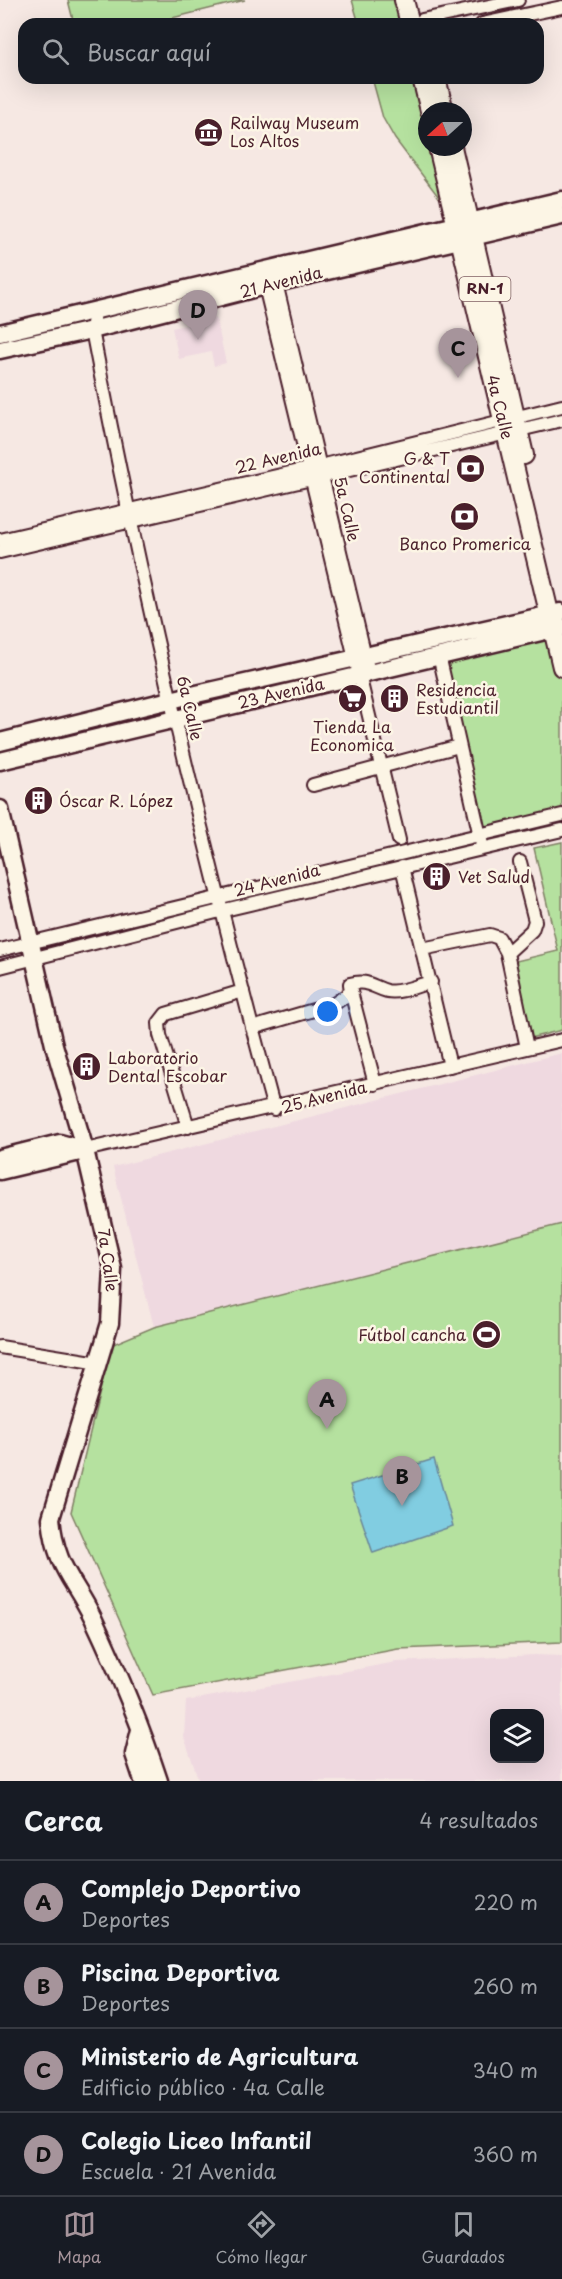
<!DOCTYPE html>
<html lang="es">
<meta charset="utf-8">
<style>
:root{--surface:#171b24;--page:#242831;--text:#f1f3f6;--muted:#9ea1a6;--line:#363941;--accent:#a6949b}
body{margin:0;font-family:"Playpen Sans",sans-serif;background:var(--page);color:var(--text)}
.controls{position:absolute;right:18px;bottom:18px;display:grid;overflow:hidden;border-radius:12px;box-shadow:0 6px 24px #0002}
.controls button{width:54px;height:54px;display:grid;place-items:center;padding:0;border:0;border-bottom:2px solid var(--line);background:var(--surface);color:var(--text);font:30px sans-serif}
.compass{position:absolute;left:418px;top:102px;width:54px;height:54px;border-radius:50%;background:var(--surface);box-shadow:0 6px 24px #0002;rotate:249deg}
.you{position:absolute;left:328px;top:1012px;width:21px;height:21px;margin:-15px;border:4px solid #fff;border-radius:50%;background:#1a73e8;box-shadow:0 0 0 9px #1a73e833}
.badge{display:grid;place-items:center;width:39px;height:39px;border-radius:50%;background:var(--accent);color:#111;font-size:20px;font-weight:700}
.pin{position:absolute;translate:-50% -50px;filter:drop-shadow(0 2px 3px #0008)}
.pin::after{content:'';position:absolute;top:32px;width:21px;height:18px;background:inherit;clip-path:polygon(0 0,100% 0,50% 100%)}
.list{margin:0;padding:0;list-style:none}
h2{display:flex;justify-content:space-between;align-items:center;height:78px;margin:0;padding:0 24px;font-size:26px}
h2 small{font-size:20px;font-weight:400;color:var(--muted)}
.list li{display:grid;grid-template-columns:39px 1fr auto;gap:18px;align-items:center;box-sizing:border-box;height:84px;padding:0 24px;border-top:2px solid var(--line)}
.list b{display:block;font-size:22px;white-space:nowrap}
.list p{margin:0;font-size:20px;white-space:nowrap;color:var(--muted)}
.list em{font-size:20px;font-style:normal;color:var(--muted)}
.icon{flex:none;width:33px;height:33px;fill:none;stroke:currentColor;stroke-width:2;stroke-linecap:round;stroke-linejoin:round}
.map{position:relative;flex:none;width:562px;height:1781px;overflow:hidden}
.search{position:absolute;background:var(--surface);box-shadow:0 6px 24px #0002;left:18px;right:18px;top:18px;height:66px;display:flex;align-items:center;gap:15px;box-sizing:border-box;padding:0 21px;border-radius:18px;color:var(--muted);font-size:22px}
.sheet{height:414px;background:var(--surface)}
nav{display:flex;justify-content:space-around;align-items:center;box-sizing:border-box;height:84px;border-top:2px solid var(--line);background:var(--surface);font-size:16px;color:var(--muted)}
nav a{display:grid;justify-items:center;gap:3px}
nav .on{color:var(--accent)}
.map>svg:first-child{display:block}
.built{fill:#efd9e0;fill-rule:evenodd}
.green{fill:#b5e19f;stroke:#808065;stroke-width:1.5}
.water{fill:#81cde1;stroke:#6b8798;stroke-width:1.5}
.lines{fill:none;stroke-linecap:round;stroke-linejoin:round}
.street-casing{stroke:#4a1f2b;stroke-width:16}
.secondary-casing{stroke:#4a1f2b;stroke-width:21}
.primary-casing{stroke:#4a1f2b;stroke-width:22}
.street{stroke:#fcf5e5;stroke-width:12}
.secondary{stroke:#fcf5e5;stroke-width:16}
.primary{stroke:#fcf5e5;stroke-width:18}
.labels{text-anchor:middle;stroke-width:5;stroke-linejoin:round;paint-order:stroke}
.shield{fill:#fcf5e5;stroke:#7f5f63;stroke-width:1.5}
.shield-label{font-size:15px;font-weight:bold;fill:#4a1f2b}
.poi-label{font-size:16px;fill:#4a1f2b;stroke:#fcf5e5;text-anchor:start}
.street-label{font-size:16px;fill:#4a1f2b;stroke:#fcf5e5}
</style>
<div class="map">
<svg width="562" height="1781" viewBox="0 0 562 1781">
<rect width="100%" height="100%" fill="#f6e8e3"/>
<filter id="ink" filterUnits="userSpaceOnUse"><feTurbulence type="fractalNoise" baseFrequency=".0167" numOctaves="2"/><feDisplacementMap in="SourceGraphic" scale="12" xChannelSelector="R" yChannelSelector="G"/><feConvolveMatrix kernelMatrix="1 2 1 2 8 2 1 2 1" color-interpolation-filters="sRGB"/></filter>
<g filter="url(#ink)">
<!-- built -->
<path class="built" d="M216 318 226 363 214 366 211 352 179 359 172 328Z
M562 1053V1224L154 1327 113 1167Z
M535 1655 562 1656V1781H199L184 1737 186 1701 396 1662ZM494 1714H540V1758H494Z"/>
<!-- green -->
<path class="green" d="M68 0H245L148 24H74Z
M352 0H395L401 24H359Z
M372 78H414L441 200 395 139 383 118Z
M554 629 562 667V814L481 834 441 655Z
M562 842V1030L530 1038 512 962 558 951 534 848Z
M562 1224V1642L398 1649 153 1695 71 1512 111 1345 154 1327Z"/>
<!-- water -->
<path class="water" d="M434 1459 453 1526 373 1553 350 1485Z"/>
<g class="lines">
<defs>
<path id="street" d="M422 20 518 0
M482 24 562 7
M276 283 369 673
M265 286 399 840
M95 312 92 330C142 592 204 851 274 1109
M0 540 320 466 562 406
M0 552 562 420
M439 655 482 845
M313 785 459 746
M402 867 450 1066
M422 949 490 935 499 938 507 953 532 930 535 921 520 862
M0 950 562 815
M507 953 527 1048
M0 967 220 911 562 830
M351 992 350 984C367 979 372 987 387 991 400 994 418 985 431 982
M252 1028 334 1004 351 992 375 1084
M188 1127 160 1035 159 1023 166 1014 243 991
M85 1150 562 1040
M0 1347 99 1363"/>
<path id="secondary" d="M0 333 562 200
M0 350 92 330 276 283 562 216
M0 742 170 700 560 612
M0 761 562 627
M0 809 54 1045 85 1150 113 1269 110 1323 51 1518C56 1569 73 1577 93 1618 118 1671 141 1726 159 1781
M0 1158 60 1143 85 1150
M0 1171 84 1151
M140 1730 134 1754 143 1781"/>
<path id="primary" d="M404 0 410 24
M422 78 430 111
M436 78 444 111
M438 147 562 667
M452 147 524 455"/>
</defs>
<!-- street casing -->
<use href="#street" class="street-casing"/>
<!-- secondary casing -->
<use href="#secondary" class="secondary-casing"/>
<!-- primary casing -->
<use href="#primary" class="primary-casing"/>
<!-- street -->
<use href="#street" class="street"/>
<!-- secondary -->
<use href="#secondary" class="secondary"/>
<!-- primary -->
<use href="#primary" class="primary"/>
</g>
</g>
<!-- icons -->
<defs>
<symbol id="museum-disc" viewBox="-11 -11 22 22"><circle r="9.5" fill="#4a1f2b" stroke="#fcf5e5"/><path d="M0-6L6-3V-2H-6V-3ZM-5-1h2V3h-2ZM-1-1h2V3h-2ZM3-1h2V3H3ZM-6 4H6V6H-6Z" fill="#fff"/></symbol>
<symbol id="bank-disc" viewBox="-11 -11 22 22"><circle r="9.5" fill="#4a1f2b" stroke="#fcf5e5"/><path d="M-6-4H6V4H-6ZM0-2.3a2.3 2.3 0 1 0 0 4.6a2.3 2.3 0 1 0 0-4.6Z" fill="#fff"/></symbol>
<symbol id="supermarket-disc" viewBox="-11 -11 22 22"><circle r="9.5" fill="#4a1f2b" stroke="#fcf5e5"/><path d="M-6-5.5h2.5l.6 2H6L4.5 2H-2.5L-4.4-4H-6ZM-1.5 3.2a1.3 1.3 0 1 0 .1 0ZM3 3.2a1.3 1.3 0 1 0 .1 0Z" fill="#fff"/></symbol>
<symbol id="building-disc" viewBox="-11 -11 22 22"><circle r="9.5" fill="#4a1f2b" stroke="#fcf5e5"/><path d="M-4-6H4V6H1V3H-1V6H-4ZM-2.5-4.3h1.7v1.8h-1.7ZM.8-4.3h1.7v1.8H.8ZM-2.5-1h1.7V.8h-1.7ZM.8-1h1.7V.8H.8Z" fill="#fff"/></symbol>
<symbol id="stadium-disc" viewBox="-11 -11 22 22"><circle r="9.5" fill="#4a1f2b" stroke="#fcf5e5"/><path d="M0-5a6.5 5 0 1 0 0 10a6.5 5 0 1 0 0-10ZM-3.5-1.8h7v3.6h-7Z" fill="#fff"/></symbol>
</defs>
<g fill-rule="evenodd">
<use href="#museum-disc" x="192" y="116" width="33" height="33"/>
<use href="#bank-disc" x="454" y="452" width="33" height="33"/>
<use href="#bank-disc" x="448" y="500" width="33" height="33"/>
<use href="#supermarket-disc" x="336" y="682" width="33" height="33"/>
<use href="#building-disc" x="378" y="682" width="33" height="33"/>
<use href="#building-disc" x="22" y="784" width="33" height="33"/>
<use href="#building-disc" x="420" y="860" width="33" height="33"/>
<use href="#building-disc" x="70" y="1050" width="33" height="33"/>
<use href="#stadium-disc" x="470" y="1318" width="33" height="33"/>
</g>
<g class="labels">
<!-- shield labels -->
<rect class="shield" x="459.5" y="277" width="51" height="24" rx="4.5"/>
<g class="shield-label">
<text x="485" y="294">RN-1</text>
</g>
<!-- poi labels -->
<g class="poi-label">
<text x="230" y="129">Railway Museum<tspan x="230" dy="18">Los Altos</tspan></text>
<text x="450" y="465" text-anchor="end">G &amp; T<tspan x="450" dy="18">Continental</tspan></text>
<text x="465" y="550" text-anchor="middle">Banco Promerica</text>
<text x="416" y="696">Residencia<tspan x="416" dy="18">Estudiantil</tspan></text>
<text x="352" y="733" text-anchor="middle">Tienda La<tspan x="352" dy="18">Economica</tspan></text>
<text x="59" y="807">Óscar R. López</text>
<text x="458" y="883">Vet Salud</text>
<text x="108" y="1064">Laboratorio<tspan x="108" dy="18">Dental Escobar</tspan></text>
<text x="466" y="1341" text-anchor="end">Fútbol cancha</text>
</g>
<!-- street labels -->
<g class="street-label">
<text transform="translate(281 282) rotate(-14)" y="6">21 Avenida</text>
<text transform="translate(500 407) rotate(76)" y="6">4a Calle</text>
<text transform="translate(278 458) rotate(-13)" y="6">22 Avenida</text>
<text transform="translate(347 509) rotate(77)" y="6">5a Calle</text>
<text transform="translate(281 693) rotate(-13)" y="6">23 Avenida</text>
<text transform="translate(190 708) rotate(77)" y="6">6a Calle</text>
<text transform="translate(277 880) rotate(-14)" y="6">24 Avenida</text>
<text transform="translate(324 1097) rotate(-14)" y="6">25 Avenida</text>
<text transform="translate(108 1260) rotate(82)" y="6">7a Calle</text>
</g>
</g>
</svg>
<div class="controls">
<button><svg class="icon" aria-label="layers" viewBox="0 0 24 24"><path d="M12 4l9 5-9 5-9-5zM3 14l9 5 9-5"/></svg></button>
</div>
<svg class="compass" viewBox="-18 -18 36 36"><path d="M0-13l5 13h-10z" fill="#e53935"/><path d="M0 13l5-13h-10z" fill="#9ea1a6"/></svg>
<div class="you"></div>
<div class="pin badge" style="left:327px;top:1429px">A</div>
<div class="pin badge" style="left:402px;top:1506px">B</div>
<div class="pin badge" style="left:458px;top:378px">C</div>
<div class="pin badge" style="left:198px;top:340px">D</div>
<div class="search"><svg class="icon" aria-label="search" viewBox="0 0 24 24"><circle cx="10" cy="10" r="6"/><path d="M15 15l6 6"/></svg>Buscar aquí</div>
</div>
<section class="sheet">
<h2>Cerca<small>4 resultados</small></h2>
<ul class="list">
<li><span class="badge">A</span><div><b>Complejo Deportivo</b><p>Deportes</p></div><em>220 m</em></li>
<li><span class="badge">B</span><div><b>Piscina Deportiva</b><p>Deportes</p></div><em>260 m</em></li>
<li><span class="badge">C</span><div><b>Ministerio de Agricultura</b><p>Edificio público · 4a Calle</p></div><em>340 m</em></li>
<li><span class="badge">D</span><div><b>Colegio Liceo Infantil</b><p>Escuela · 21 Avenida</p></div><em>360 m</em></li>
</ul>
</section>
<nav>
<a class="on"><svg class="icon" aria-label="map" viewBox="0 0 24 24"><path d="M3 6l6-2 6 2 6-2v14l-6 2-6-2-6 2zM9 4v14M15 6v14"/></svg>Mapa</a>
<a><svg class="icon" aria-label="directions" viewBox="0 0 24 24"><path d="M12 3l9 9-9 9-9-9zM9 14v-3h6M13 9l2 2-2 2"/></svg>Cómo llegar</a>
<a><svg class="icon" aria-label="saved" viewBox="0 0 24 24"><path d="M7 4h10v16l-5-4-5 4z"/></svg>Guardados</a>
</nav>
